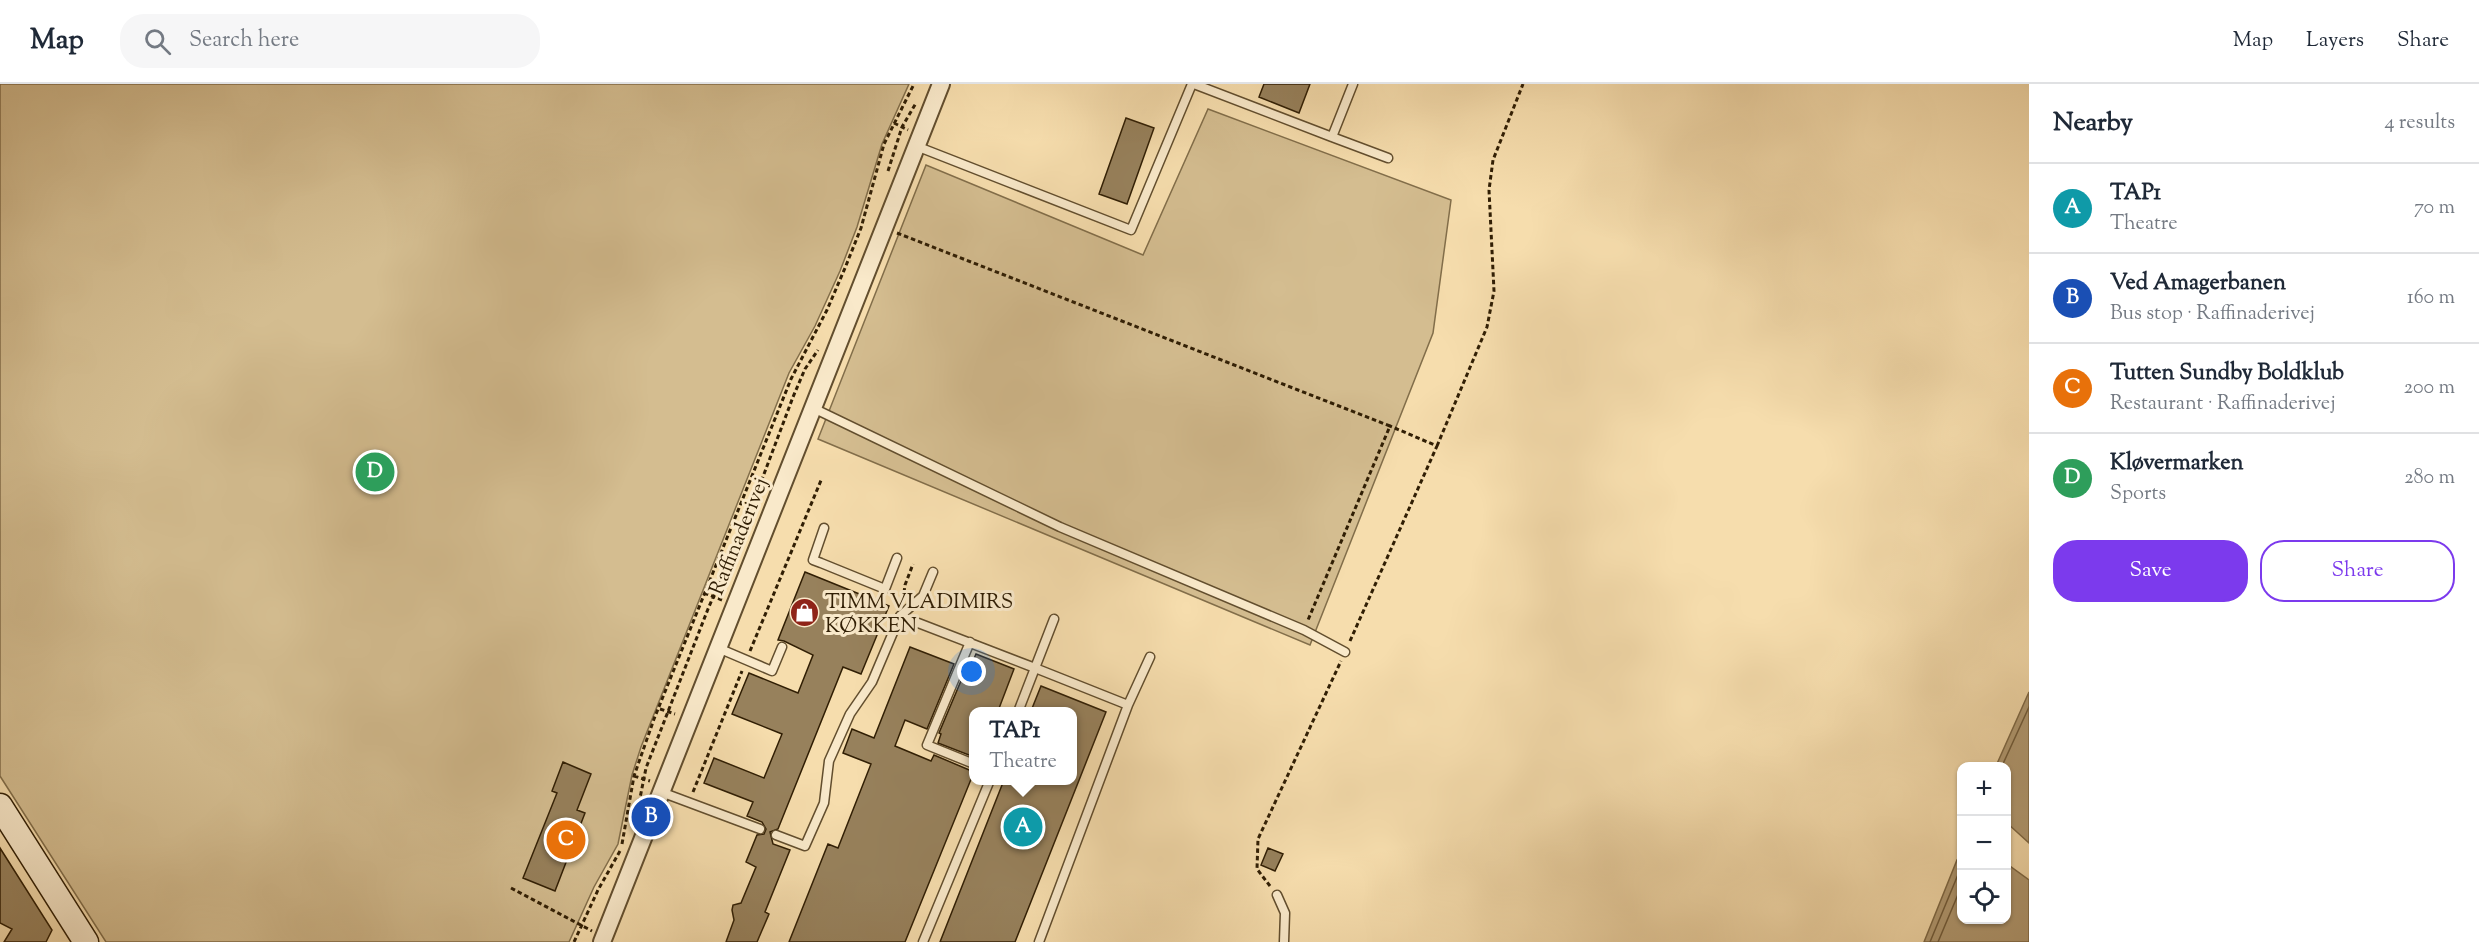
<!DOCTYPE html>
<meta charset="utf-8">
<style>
:root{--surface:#fff;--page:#f6f6f7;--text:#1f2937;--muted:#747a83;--line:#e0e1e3;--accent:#7c3aed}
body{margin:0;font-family:"Sorts Mill Goudy",serif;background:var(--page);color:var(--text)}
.controls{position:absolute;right:18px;bottom:18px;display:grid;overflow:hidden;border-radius:12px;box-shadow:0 2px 4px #0004}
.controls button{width:54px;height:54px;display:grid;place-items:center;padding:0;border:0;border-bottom:2px solid var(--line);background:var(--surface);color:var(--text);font:30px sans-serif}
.you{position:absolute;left:972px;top:588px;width:21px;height:21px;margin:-15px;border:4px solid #fff;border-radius:50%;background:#1a73e8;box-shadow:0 0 0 9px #1a73e833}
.badge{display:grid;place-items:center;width:39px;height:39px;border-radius:50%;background:var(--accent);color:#fff;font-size:20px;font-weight:700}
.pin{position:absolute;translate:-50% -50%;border:3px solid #fff;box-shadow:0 2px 6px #0006}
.popup{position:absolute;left:969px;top:623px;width:108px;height:78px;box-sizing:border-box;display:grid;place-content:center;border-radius:12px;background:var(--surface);filter:drop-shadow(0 2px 4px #0005);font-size:20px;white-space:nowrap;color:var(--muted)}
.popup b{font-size:22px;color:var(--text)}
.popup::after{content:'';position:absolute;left:50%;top:100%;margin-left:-12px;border:12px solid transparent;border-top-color:var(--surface)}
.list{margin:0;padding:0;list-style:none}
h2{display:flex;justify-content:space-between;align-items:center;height:78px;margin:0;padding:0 24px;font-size:26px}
h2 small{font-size:20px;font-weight:400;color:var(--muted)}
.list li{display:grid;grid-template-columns:39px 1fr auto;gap:18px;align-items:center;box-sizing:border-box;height:90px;padding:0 24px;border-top:2px solid var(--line)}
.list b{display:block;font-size:22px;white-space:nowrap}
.list p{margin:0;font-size:20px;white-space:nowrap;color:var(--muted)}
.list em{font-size:20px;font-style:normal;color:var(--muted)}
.actions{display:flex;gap:12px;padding:18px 24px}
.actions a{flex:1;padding:14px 0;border:2px solid var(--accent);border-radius:24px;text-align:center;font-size:21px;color:var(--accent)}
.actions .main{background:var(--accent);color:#fff}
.icon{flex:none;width:33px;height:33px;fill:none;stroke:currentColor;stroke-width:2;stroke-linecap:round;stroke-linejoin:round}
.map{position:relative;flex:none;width:2029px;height:858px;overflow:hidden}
header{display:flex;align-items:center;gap:36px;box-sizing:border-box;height:84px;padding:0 30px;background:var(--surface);border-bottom:2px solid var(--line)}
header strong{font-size:28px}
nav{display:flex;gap:33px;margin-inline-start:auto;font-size:21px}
.search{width:420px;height:54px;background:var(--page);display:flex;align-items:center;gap:15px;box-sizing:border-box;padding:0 21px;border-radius:24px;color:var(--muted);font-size:22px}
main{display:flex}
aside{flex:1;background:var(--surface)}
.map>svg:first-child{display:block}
.green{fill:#d4bd90;stroke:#826e4a;stroke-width:1.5}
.water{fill:#b39c74;stroke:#7f6a47;stroke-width:1.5}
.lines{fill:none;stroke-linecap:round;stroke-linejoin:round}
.shore{stroke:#725d3c;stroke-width:1.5}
.building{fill:#97815c;stroke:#301e04;stroke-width:1.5}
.lane-casing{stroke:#624e2e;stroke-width:11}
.street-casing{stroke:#624e2e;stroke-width:20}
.secondary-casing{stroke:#301e04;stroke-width:27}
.path{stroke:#301e04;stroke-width:3;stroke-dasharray:4.5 3;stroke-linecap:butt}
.lane{stroke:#f9e9ca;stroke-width:8}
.street{stroke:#f9e9ca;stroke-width:16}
.secondary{stroke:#f9e9ca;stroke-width:24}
.labels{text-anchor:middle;stroke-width:6;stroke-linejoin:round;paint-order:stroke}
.street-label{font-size:21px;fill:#301e04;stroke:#f9e9ca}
.poi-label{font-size:21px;fill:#301e04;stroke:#f9e9ca;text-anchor:start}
</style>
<header>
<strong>Map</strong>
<div class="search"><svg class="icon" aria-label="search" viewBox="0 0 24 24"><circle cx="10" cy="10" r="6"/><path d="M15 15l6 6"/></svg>Search here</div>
<nav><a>Map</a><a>Layers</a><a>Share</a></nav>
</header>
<main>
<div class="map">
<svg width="2029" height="858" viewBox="0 0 2029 858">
<rect width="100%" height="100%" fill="#f6ddad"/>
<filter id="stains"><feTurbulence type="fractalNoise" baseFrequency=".00333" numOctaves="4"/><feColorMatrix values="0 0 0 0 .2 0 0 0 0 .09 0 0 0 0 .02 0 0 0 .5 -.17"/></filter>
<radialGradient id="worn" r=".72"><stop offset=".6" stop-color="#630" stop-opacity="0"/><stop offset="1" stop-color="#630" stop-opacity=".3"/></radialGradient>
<!-- green -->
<path class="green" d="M0 0H909L882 60 857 143 840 187 815 242 789 289 641 663 632 691 618 760 594 803 569 858H106L0 692Z
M1208 25 1451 116 1433 249 1310 561 818 355 926 81 1143 171Z"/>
<!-- water -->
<path class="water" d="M2029 608V759L2007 739 2006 682H1996Z
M1961 771 1962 836H2006L2007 780 2029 796V858H1924L1957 776Z"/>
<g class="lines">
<!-- shore -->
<path class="shore" d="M2002 682 2029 623
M1930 858 1962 781
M1938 858 1962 801"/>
</g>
<!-- building -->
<path class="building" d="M1264 0H1310L1299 29 1259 13Z
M1126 34 1154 44 1127 120 1099 110Z
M805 488 889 522 861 590 843 583 778 745 770 748 773 760 790 766 765 828 769 830 757 858H726L734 836 732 826 733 821 741 819 756 783 746 778 757 751 764 750 766 745 762 738 747 732 753 718 704 699 714 674 764 694 782 650 732 630 749 589 798 609 813 571 784 557 778 556Z
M910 563 954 580 927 645 905 636 895 662 931 677 934 671 974 688 905 858H789L828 760 838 764 871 680 843 669 852 645 874 654Z
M976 570 1014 585 998 627H974V673L938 659 941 650 939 649 966 585 969 586Z
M1041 602 1106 628 1015 858H940L1004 696H1072V627H1031Z
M563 678 591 690 577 726 585 729 555 807 523 794 557 709 552 707Z
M0 764 52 846 46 858H4L12 845 0 839Z
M1268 764 1283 770 1275 787 1261 781Z"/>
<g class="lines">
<defs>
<path id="lane" d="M1194 0 1332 53 1353 0
M1332 53 1388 74
M916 62 1131 146 1192 0
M813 324 1060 443 1304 546 1345 568
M824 444 813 476 821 479 885 505 897 474
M900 532 1035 584 1018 628
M970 558 927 661 974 680
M718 564 772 587 782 563
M1128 621 1150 573
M661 708 760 745
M776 751 805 762 824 719 829 677 850 630 872 598 900 532 923 512 933 488
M1277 811 1285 829 1284 858
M923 858 990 696
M1039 858 1128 621 1035 584 1054 535"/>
<path id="street" d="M602 858 941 0"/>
<path id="secondary" d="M0 722 86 858"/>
</defs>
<!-- lane casing -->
<use href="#lane" class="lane-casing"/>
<!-- street casing -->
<use href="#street" class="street-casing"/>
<!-- secondary casing -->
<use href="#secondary" class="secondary-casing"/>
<!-- path -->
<path class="path" d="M894 39 908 46
M888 87 902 43 916 19
M897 149 1390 342 1308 536
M1437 362 1487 243 1494 207 1489 106 1493 76 1523 0
M704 509 722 516
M903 516 905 501 913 480
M1350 557 1437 362 1390 342
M750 567 822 394
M660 625 675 630
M634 692 650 697
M693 708 742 587
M639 719 646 684 708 525 749 430 793 313 805 285 818 266
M622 760 634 692 654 635 791 295 827 226 845 184 861 144 884 60 914 0
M1270 802 1257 785 1258 755 1341 577
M511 804 592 847
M574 858 598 806 620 767"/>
<!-- lane -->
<use href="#lane" class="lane"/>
<!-- street -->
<use href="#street" class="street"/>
<!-- secondary -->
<use href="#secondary" class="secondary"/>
</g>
<!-- icons -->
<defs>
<symbol id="shop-disc" viewBox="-11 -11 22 22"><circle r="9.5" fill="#8f2418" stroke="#f9e9ca"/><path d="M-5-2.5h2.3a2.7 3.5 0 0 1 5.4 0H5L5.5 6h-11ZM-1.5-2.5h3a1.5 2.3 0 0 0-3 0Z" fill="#fff"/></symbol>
</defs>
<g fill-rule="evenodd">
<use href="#shop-disc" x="788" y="512" width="33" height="33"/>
</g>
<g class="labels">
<!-- street labels -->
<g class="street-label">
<text transform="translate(738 452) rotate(-68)" y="7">Raffinaderivej</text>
</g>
<!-- poi labels -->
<g class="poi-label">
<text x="825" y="524">TIMM VLADIMIRS<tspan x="825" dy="24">KØKKEN</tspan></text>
</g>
</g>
<rect width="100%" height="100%" filter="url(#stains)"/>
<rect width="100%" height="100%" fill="url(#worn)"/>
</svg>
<div class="controls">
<button>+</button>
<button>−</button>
<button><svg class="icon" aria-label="locate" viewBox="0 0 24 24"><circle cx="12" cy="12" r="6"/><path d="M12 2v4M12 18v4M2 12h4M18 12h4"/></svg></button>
</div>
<div class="you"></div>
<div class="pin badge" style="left:1023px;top:743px;background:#0f9aa8">A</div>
<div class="popup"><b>TAP1</b>Theatre</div>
<div class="pin badge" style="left:651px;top:733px;background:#1a4fb4">B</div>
<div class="pin badge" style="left:566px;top:756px;background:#e8710a">C</div>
<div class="pin badge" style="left:375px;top:388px;background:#2e9e5b">D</div>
</div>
<aside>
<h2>Nearby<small>4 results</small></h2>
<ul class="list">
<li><span class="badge" style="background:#0f9aa8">A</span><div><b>TAP1</b><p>Theatre</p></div><em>70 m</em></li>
<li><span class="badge" style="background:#1a4fb4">B</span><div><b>Ved Amagerbanen</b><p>Bus stop · Raffinaderivej</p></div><em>160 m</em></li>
<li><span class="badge" style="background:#e8710a">C</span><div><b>Tutten Sundby Boldklub</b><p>Restaurant · Raffinaderivej</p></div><em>200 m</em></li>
<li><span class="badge" style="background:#2e9e5b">D</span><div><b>Kløvermarken</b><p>Sports</p></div><em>280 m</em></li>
</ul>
<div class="actions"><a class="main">Save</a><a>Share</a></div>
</aside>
</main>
